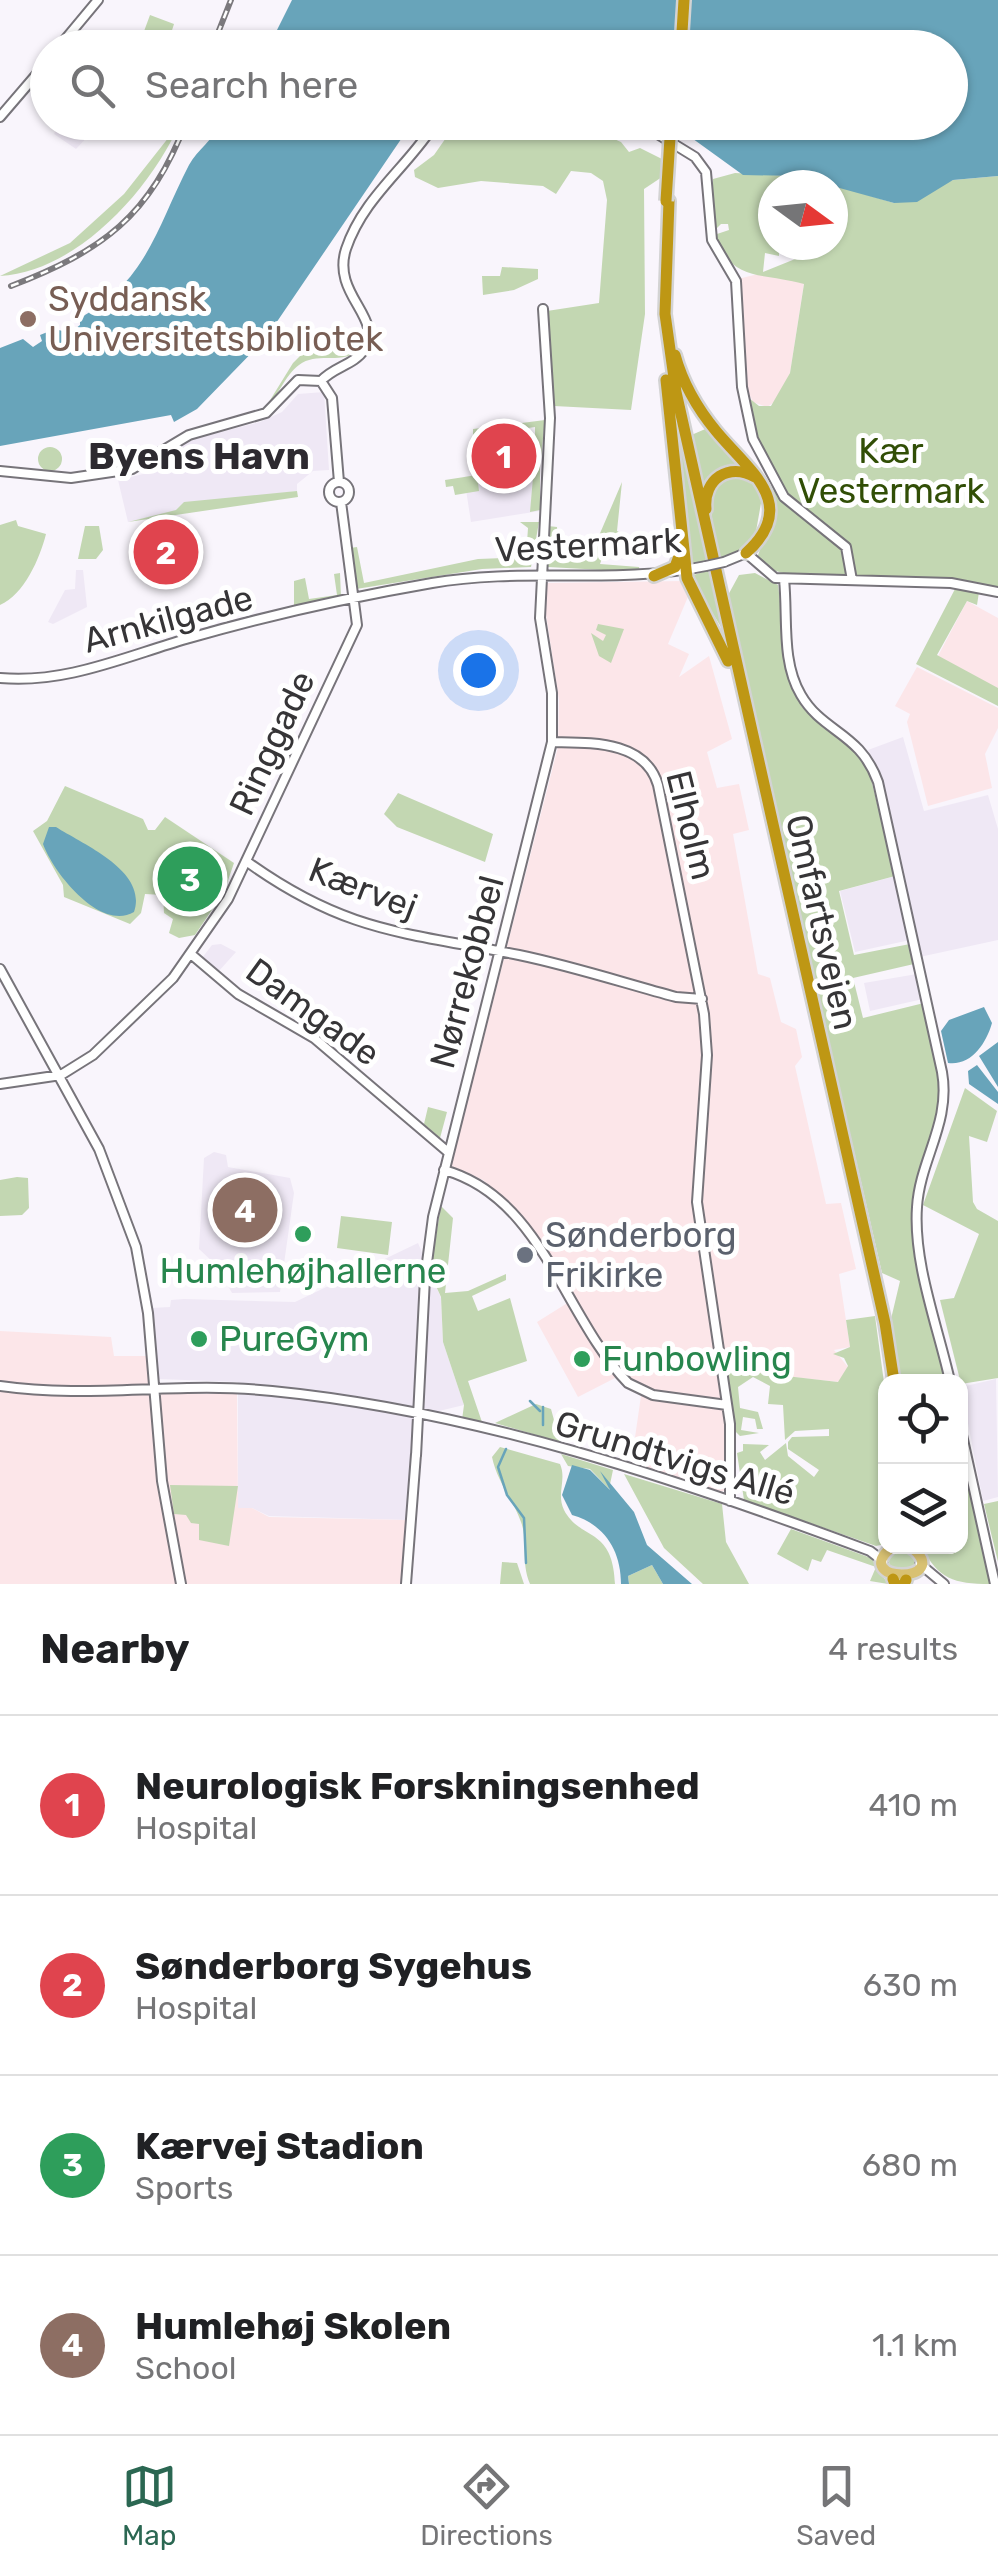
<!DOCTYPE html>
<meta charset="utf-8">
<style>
:root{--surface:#fff;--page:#f2f2f2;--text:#202124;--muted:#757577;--line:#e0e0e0;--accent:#2b6752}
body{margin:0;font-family:Rubik,sans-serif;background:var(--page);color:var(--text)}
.controls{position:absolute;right:30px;bottom:30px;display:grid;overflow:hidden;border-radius:20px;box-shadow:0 2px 8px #0004}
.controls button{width:90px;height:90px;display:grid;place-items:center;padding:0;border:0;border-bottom:2px solid var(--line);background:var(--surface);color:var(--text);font:50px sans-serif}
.compass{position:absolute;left:758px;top:170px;width:90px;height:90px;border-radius:50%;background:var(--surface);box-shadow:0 2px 8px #0004;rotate:105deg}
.you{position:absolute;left:478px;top:670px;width:35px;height:35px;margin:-25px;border:8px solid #fff;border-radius:50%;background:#1a73e8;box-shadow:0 0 0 15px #1a73e833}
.badge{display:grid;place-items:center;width:65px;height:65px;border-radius:50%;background:var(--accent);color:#fff;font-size:32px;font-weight:700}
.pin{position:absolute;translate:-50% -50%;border:5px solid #fff;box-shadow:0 2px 10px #0006}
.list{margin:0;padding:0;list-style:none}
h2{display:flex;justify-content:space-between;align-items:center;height:130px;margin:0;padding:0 40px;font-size:42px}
h2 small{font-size:32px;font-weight:400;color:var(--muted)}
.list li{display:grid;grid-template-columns:65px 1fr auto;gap:30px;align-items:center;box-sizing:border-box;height:180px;padding:0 40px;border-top:2px solid var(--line)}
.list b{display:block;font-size:38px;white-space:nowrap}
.list p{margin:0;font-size:32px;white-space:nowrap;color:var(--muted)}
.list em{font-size:32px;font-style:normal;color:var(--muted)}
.icon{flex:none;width:55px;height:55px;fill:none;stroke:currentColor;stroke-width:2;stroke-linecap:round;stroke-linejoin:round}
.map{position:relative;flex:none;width:998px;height:1584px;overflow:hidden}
.search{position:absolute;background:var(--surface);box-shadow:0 2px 8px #0004;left:30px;right:30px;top:30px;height:110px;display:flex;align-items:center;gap:25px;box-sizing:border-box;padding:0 35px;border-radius:55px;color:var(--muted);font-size:38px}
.sheet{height:850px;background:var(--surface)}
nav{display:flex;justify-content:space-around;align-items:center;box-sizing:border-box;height:140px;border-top:2px solid var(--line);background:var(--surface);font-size:28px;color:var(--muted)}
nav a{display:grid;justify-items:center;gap:5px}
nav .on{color:var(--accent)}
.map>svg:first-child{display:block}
.built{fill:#efe8f5}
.industrial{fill:#fce6e9}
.green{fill:#c3d7b2}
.water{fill:#68a4ba}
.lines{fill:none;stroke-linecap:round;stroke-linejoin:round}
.stream{stroke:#68a4ba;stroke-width:2.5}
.secondary-casing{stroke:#77747a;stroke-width:12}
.primary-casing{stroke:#d3d3d3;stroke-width:15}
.highway-casing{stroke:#d3d3d3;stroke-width:16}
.secondary{stroke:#fff;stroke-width:8}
.primary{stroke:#d8c172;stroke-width:10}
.highway{stroke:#be9714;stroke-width:11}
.rail-casing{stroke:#7b797d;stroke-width:6}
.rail{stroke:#fff;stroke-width:2.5;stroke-dasharray:8;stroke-linecap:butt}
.secondary-bridge-casing{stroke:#77747a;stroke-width:12;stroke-linecap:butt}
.highway-bridge-casing{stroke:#d3d3d3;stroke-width:16;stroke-linecap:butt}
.secondary-bridge{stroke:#fff;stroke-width:8}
.highway-bridge{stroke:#be9714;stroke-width:11}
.education-dot{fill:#8d6e63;stroke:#fff;stroke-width:4}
.leisure-dot{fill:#2e9e5b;stroke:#fff;stroke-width:4}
.worship-dot{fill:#6b7280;stroke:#fff;stroke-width:4}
.labels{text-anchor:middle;stroke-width:10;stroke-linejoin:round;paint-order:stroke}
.education-label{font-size:35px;fill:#785e54;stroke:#fff;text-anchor:start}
.park-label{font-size:35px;fill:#314e06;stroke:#fff}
.street-label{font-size:35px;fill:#363537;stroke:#fff}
.worship-label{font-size:35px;fill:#5b616d;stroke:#fff;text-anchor:start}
.leisure-label{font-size:35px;fill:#27864d;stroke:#fff;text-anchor:start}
.neighbourhood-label{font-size:38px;font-weight:bold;fill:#2d2a30;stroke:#fff}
</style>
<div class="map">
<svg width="998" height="1584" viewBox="0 0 998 1584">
<rect width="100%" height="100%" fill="#f9f5fc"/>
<!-- built -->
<path class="built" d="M78 123 92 132 76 149 54 134 59 124 72 132Z
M324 392 329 470 313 471 297 484V491L218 501 128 522 118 480 147 473 186 441 260 422 282 412 298 394Z
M540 465V511L471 522 464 477Z
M76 570H83L87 607 53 624 48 622 65 590 75 589Z
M903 737 924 811 988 795 998 829V940L915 958 910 940 855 952 840 891 903 874 883 783 868 750Z
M221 944 236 952 218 972 202 958 212 945Z
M917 974 923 999 870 1011 864 983Z
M214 1152 226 1155 228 1167 290 1178 294 1193 280 1292 232 1293 215 1264 199 1249 204 1158Z
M418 1243 441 1298 443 1342 464 1405 439 1411 415 1409 407 1520 269 1516 252 1508H238V1382L158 1379 151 1308 170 1307 171 1300 184 1299 295 1302Z
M996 1379 998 1497 983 1501 961 1387Z"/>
<!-- industrial -->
<path class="industrial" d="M762 273 804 283 790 373 776 401 767 407 753 402 745 385 738 279Z
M683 581 690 592 668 644 689 654 679 677 709 656 732 739 707 752 717 788 739 784 749 830 733 834 758 974 770 978 781 1022 796 1029 802 1057 795 1066 826 1204 841 1203 856 1269 839 1274 850 1347 834 1350 848 1367 839 1382 727 1370 736 1473 725 1491 718 1492 631 1465 641 1396 617 1377 578 1397 537 1322 569 1302 523 1229 524 1220 483 1180 451 1166 558 747 559 700 545 608 546 583Z
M967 601 998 618V689L938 656Z
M917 667 998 708V728L985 754 992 788 928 806 907 722 910 714 895 706Z
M0 1331 111 1337 114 1356H148L152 1394H237L238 1508H252L269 1517 407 1520 402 1584H0Z"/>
<!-- green -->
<path class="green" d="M150 15 174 24 168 43 143 34Z
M457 122 492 123 522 133 596 131 621 142 629 152 640 148 666 161 665 175 644 189 645 314 631 410 554 406 547 311 599 303 607 200 603 181 591 173 571 171 556 194 543 186 481 181 438 188 415 177 414 170 434 155Z
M180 123C150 191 76 272 0 276L70 243 124 194Z
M735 173 792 176 821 185H773V245H779V256L765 253 763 272 810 253 811 245H833L831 184 894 203 953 180 998 176V589L954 580 787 574 768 569 757 558 763 541 766 482 775 489 779 484 761 451 749 398 759 406H771L790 373 804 284C761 272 732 283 714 235L729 230 728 224H721L713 232V179Z
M502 267 538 269V279L514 290 483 295 482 276H500Z
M331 344H359L361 348C343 367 319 350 299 365 285 375 278 397 264 410L293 363 304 352Z
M545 420 541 457 535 458V427L473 436V429Z
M676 422 709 561 691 564Z
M710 427 747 467H730L701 494 689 436Z
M38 459a12 12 0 1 1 24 0a12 12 0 1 1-24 0Z
M540 465V510L530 512 534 466Z
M477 475 479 491 455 495 453 486 446 487 445 480Z
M727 475 749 476 763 492 755 537 735 553 720 557C714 525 701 498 727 475Z
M622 482 617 531 623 534 608 542 600 564 639 567 640 572 548 567V526L557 527 559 557 589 559Z
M297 491 298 497 128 522 176 510 184 502Z
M16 520 18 526 46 534C40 558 24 595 0 605V525Z
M520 522H539L531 567 482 569 356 589 350 548 357 547 364 583 478 559 526 557 528 528Z
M85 526H99L103 550 96 559H78Z
M710 570 724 632 690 576Z
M340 573 341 597 280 612 294 605V581L305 578 309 599 337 595 334 574Z
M755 573 778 585 790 684 802 707 861 757 869 771 895 876 839 891 854 955 910 944 914 964 853 978 863 1018 924 1003 940 1082V1108L916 1183 912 1225 945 1381H901L891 1319 900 1281 882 1273 727 597 739 575Z
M955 589 979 592 977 605 967 601 937 655 998 688V706L916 664Z
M598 624 624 629 611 663 599 656 591 633 603 641 606 635 596 630Z
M65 786 143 819 148 830H155L165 817 234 863 224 892 195 935 179 938 169 933 173 919 164 913 163 895 145 894 141 913 130 924 64 897 63 885 33 831 47 821Z
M398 793 493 834 485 862 397 827 384 814Z
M965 1088 997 1111 987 1142 969 1136 973 1202 977 1209 998 1221V1378L961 1384 940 1300 954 1298 979 1234 923 1205Z
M428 1107 447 1112 440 1138 424 1124Z
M17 1177 28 1178 29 1208 22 1215 0 1216V1180Z
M441 1206 453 1218 445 1293 468 1291 506 1274V1280L472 1296 478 1311 510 1298 527 1361 468 1381 483 1425 462 1420 464 1405 443 1342 441 1297 430 1273Z
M341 1216 392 1222 388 1255 337 1248Z
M875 1316 885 1390V1544L876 1546 744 1500 737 1453 743 1451V1444L769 1445 760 1452 765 1460 786 1443 788 1456 814 1477 819 1470 788 1449V1442L792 1437 829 1436V1429L795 1431 785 1440 783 1405 768 1404 770 1386 753 1377 738 1387 740 1408 758 1412 763 1429H757L755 1419 743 1417 741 1430 759 1433 740 1436 735 1431 726 1369 838 1382 848 1366 844 1358 833 1354 850 1347 846 1320Z
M536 1404 551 1409 560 1442 495 1423Z
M500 1447 560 1464C567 1480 556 1493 564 1510 580 1541 613 1526 615 1584H530C520 1560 529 1543 521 1522 513 1499 497 1482 492 1457Z
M961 1448 989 1572 990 1584C954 1584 938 1579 922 1547L960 1546Z
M561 1454 613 1470 609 1489 590 1469 568 1466Z
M624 1474 722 1504 726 1542 749 1584H703L664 1548Z
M170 1485 238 1486 229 1546 199 1540V1524L191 1523 186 1515 174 1514Z
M998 1501V1562L984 1504Z
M791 1529 871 1558 888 1584 870 1581 876 1567 827 1550 821 1562 812 1559 808 1571 777 1554Z
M889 1561a13 13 0 1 1 26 0a13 13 0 1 1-26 0Z
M502 1562 517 1563 524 1584H500Z
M652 1565 663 1584H629L628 1576Z"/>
<!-- water -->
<path class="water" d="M292 0H998V176L953 180 917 202 894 203 796 176 743 175 671 123 950 122V48H268Z
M221 123H412L272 329 265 330 272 343 264 340 197 409 174 422 171 415 0 446V348L23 339 33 347 42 341 40 335 55 329 70 333 80 325V318C147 281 156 229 189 165 198 149 213 140 221 123Z
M49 827H56C84 845 148 871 134 912 100 932 53 872 43 844Z
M984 1007 992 1023C986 1044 971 1066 948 1063L941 1031 949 1020Z
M998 1042V1087L979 1056Z
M977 1065 998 1092V1104L969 1084 968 1071Z
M572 1465 590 1470 610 1490 600 1471 634 1512 647 1545 692 1584H663L652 1565 628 1576 629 1584H621C621 1550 604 1524 572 1515L562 1495Z"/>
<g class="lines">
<!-- stream -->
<path class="stream" d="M530 1401 540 1411
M543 1407V1425
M506 1449 498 1467 507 1495 524 1518 526 1563"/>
<defs>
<path id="secondary" d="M58 48 98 0
M0 117 48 61
M638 122 695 157 706 172 712 240 736 281 742 387 753 439 784 497 846 547 852 580
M321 381C333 367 354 365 364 350 385 318 331 295 346 249 364 196 408 167 436 122
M0 471 71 478 132 469 189 435 266 413 298 380 321 381 332 398 339 482
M329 492a10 10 0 1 1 20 0a10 10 0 1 1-20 0Z
M724 562 746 553 775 578 951 583 998 592
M784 579C788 617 781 662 801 695 823 733 860 732 878 782L942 1072C951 1123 920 1159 917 1207 913 1263 938 1327 950 1381
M0 678C65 684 124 657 186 639 265 616 351 597 432 583 523 567 616 585 706 566
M552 742C590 743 645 740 658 785L704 1014 707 1055 697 1202 730 1424V1501
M246 861C346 933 404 932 519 955 572 966 624 983 676 997L702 999
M192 955 238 994 314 1038 448 1152
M0 969 99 1149 136 1247 148 1313 162 1481 181 1584
M0 1084 61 1075 93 1055 173 978 228 899 357 625 341 502
M444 1170C542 1197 564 1317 628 1383L653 1395 727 1405
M0 1386C91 1399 180 1381 272 1391 476 1411 678 1479 870 1551L883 1561
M960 1426 995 1584
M416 1456 425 1278 433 1217 552 742V693L540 618 550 418 543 309
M920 1564 944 1584
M406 1584 416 1454"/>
<path id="primary" d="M893 1546C846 1584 958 1584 910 1546"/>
<path id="highway" d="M681 48 684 0
M669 201 665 314 676 392 885 1323 894 1381
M675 355C683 384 697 408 716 431 748 470 801 504 746 553
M666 380 687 578 728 661
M706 509C703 479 729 462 755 477
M654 576 675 567 681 551
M912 1546V1548
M893 1579 895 1584
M904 1584 906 1580"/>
</defs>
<!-- secondary casing -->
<use href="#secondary" class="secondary-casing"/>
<!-- primary casing -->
<use href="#primary" class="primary-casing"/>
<!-- highway casing -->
<use href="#highway" class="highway-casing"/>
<!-- secondary -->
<use href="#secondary" class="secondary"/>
<!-- primary -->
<use href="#primary" class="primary"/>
<!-- highway -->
<use href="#highway" class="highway"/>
<defs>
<path id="rail" d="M212 48 231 0
M11 286C102 251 151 216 186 122"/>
</defs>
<!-- rail casing -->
<use href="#rail" class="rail-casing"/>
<!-- rail -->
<use href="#rail" class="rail"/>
<defs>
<path id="secondary-bridge" d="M706 566 724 562"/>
<path id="highway-bridge" d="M666 201 671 122"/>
</defs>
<!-- secondary-bridge casing -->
<use href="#secondary-bridge" class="secondary-bridge-casing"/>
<!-- highway-bridge casing -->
<use href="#highway-bridge" class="highway-bridge-casing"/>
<!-- secondary-bridge -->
<use href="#secondary-bridge" class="secondary-bridge"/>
<!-- highway-bridge -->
<use href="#highway-bridge" class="highway-bridge"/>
</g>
<!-- markers -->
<circle class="education-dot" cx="28" cy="319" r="10"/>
<g class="leisure-dot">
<circle cx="303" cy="1234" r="10"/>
<circle cx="199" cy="1339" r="10"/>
<circle cx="582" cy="1359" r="10"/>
</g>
<circle class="worship-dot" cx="525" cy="1255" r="10"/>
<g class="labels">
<!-- education labels -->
<g class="education-label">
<text x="48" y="311">Syddansk<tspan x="48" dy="40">Universitetsbibliotek</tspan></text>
</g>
<!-- park labels -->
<g class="park-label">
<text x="891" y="463">Kær<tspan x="891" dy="40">Vestermark</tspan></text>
</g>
<!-- street labels -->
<g class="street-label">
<text transform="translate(588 545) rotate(-3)" y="12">Vestermark</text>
<text transform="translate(168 619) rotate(-15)" y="12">Arnkilgade</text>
<text transform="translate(272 743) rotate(-65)" y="12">Ringgade</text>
<text transform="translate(691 825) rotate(76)" y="12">Elholm</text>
<text transform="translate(363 888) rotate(21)" y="12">Kærvej</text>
<text transform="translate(822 922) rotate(77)" y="12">Omfartsvejen</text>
<text transform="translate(467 972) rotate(-75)" y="12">Nørrekobbel</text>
<text transform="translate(313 1012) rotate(36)" y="12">Damgade</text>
<text transform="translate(675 1458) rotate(17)" y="12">Grundtvigs Allé</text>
</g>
<!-- worship labels -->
<g class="worship-label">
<text x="545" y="1247">Sønderborg<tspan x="545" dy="40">Frikirke</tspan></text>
</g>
<!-- leisure labels -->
<g class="leisure-label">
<text x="303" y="1283" text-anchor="middle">Humlehøjhallerne</text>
<text x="219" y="1351">PureGym</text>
<text x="602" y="1371">Funbowling</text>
</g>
<!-- neighbourhood labels -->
<g class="neighbourhood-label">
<text x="199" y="469">Byens Havn</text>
</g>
</g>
</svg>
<div class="controls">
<button><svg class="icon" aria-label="locate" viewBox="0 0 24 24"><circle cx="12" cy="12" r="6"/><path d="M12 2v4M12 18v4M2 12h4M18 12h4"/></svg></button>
<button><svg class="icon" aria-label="layers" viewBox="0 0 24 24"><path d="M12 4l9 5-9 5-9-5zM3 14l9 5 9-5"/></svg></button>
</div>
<svg class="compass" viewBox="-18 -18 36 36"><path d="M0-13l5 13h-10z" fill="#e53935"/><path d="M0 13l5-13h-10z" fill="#757577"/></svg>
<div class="you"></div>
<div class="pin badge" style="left:504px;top:456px;background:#e0444e">1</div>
<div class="pin badge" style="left:166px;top:552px;background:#e0444e">2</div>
<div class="pin badge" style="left:190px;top:879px;background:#2e9e5b">3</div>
<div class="pin badge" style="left:245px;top:1210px;background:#8d6e63">4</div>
<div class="search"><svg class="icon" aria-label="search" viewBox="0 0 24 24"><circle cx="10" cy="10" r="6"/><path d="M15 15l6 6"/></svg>Search here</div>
</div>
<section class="sheet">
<h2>Nearby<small>4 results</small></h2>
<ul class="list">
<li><span class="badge" style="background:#e0444e">1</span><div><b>Neurologisk Forskningsenhed</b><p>Hospital</p></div><em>410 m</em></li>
<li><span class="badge" style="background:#e0444e">2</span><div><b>Sønderborg Sygehus</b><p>Hospital</p></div><em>630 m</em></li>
<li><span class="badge" style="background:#2e9e5b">3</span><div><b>Kærvej Stadion</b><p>Sports</p></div><em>680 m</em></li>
<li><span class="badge" style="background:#8d6e63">4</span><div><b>Humlehøj Skolen</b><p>School</p></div><em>1.1 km</em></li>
</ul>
</section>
<nav>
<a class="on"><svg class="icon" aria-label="map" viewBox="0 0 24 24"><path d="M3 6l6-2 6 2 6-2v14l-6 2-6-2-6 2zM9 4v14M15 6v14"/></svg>Map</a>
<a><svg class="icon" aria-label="directions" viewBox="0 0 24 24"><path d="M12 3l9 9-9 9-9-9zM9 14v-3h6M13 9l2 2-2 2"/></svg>Directions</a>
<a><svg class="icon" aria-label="saved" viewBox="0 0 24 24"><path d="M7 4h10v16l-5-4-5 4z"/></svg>Saved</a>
</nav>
